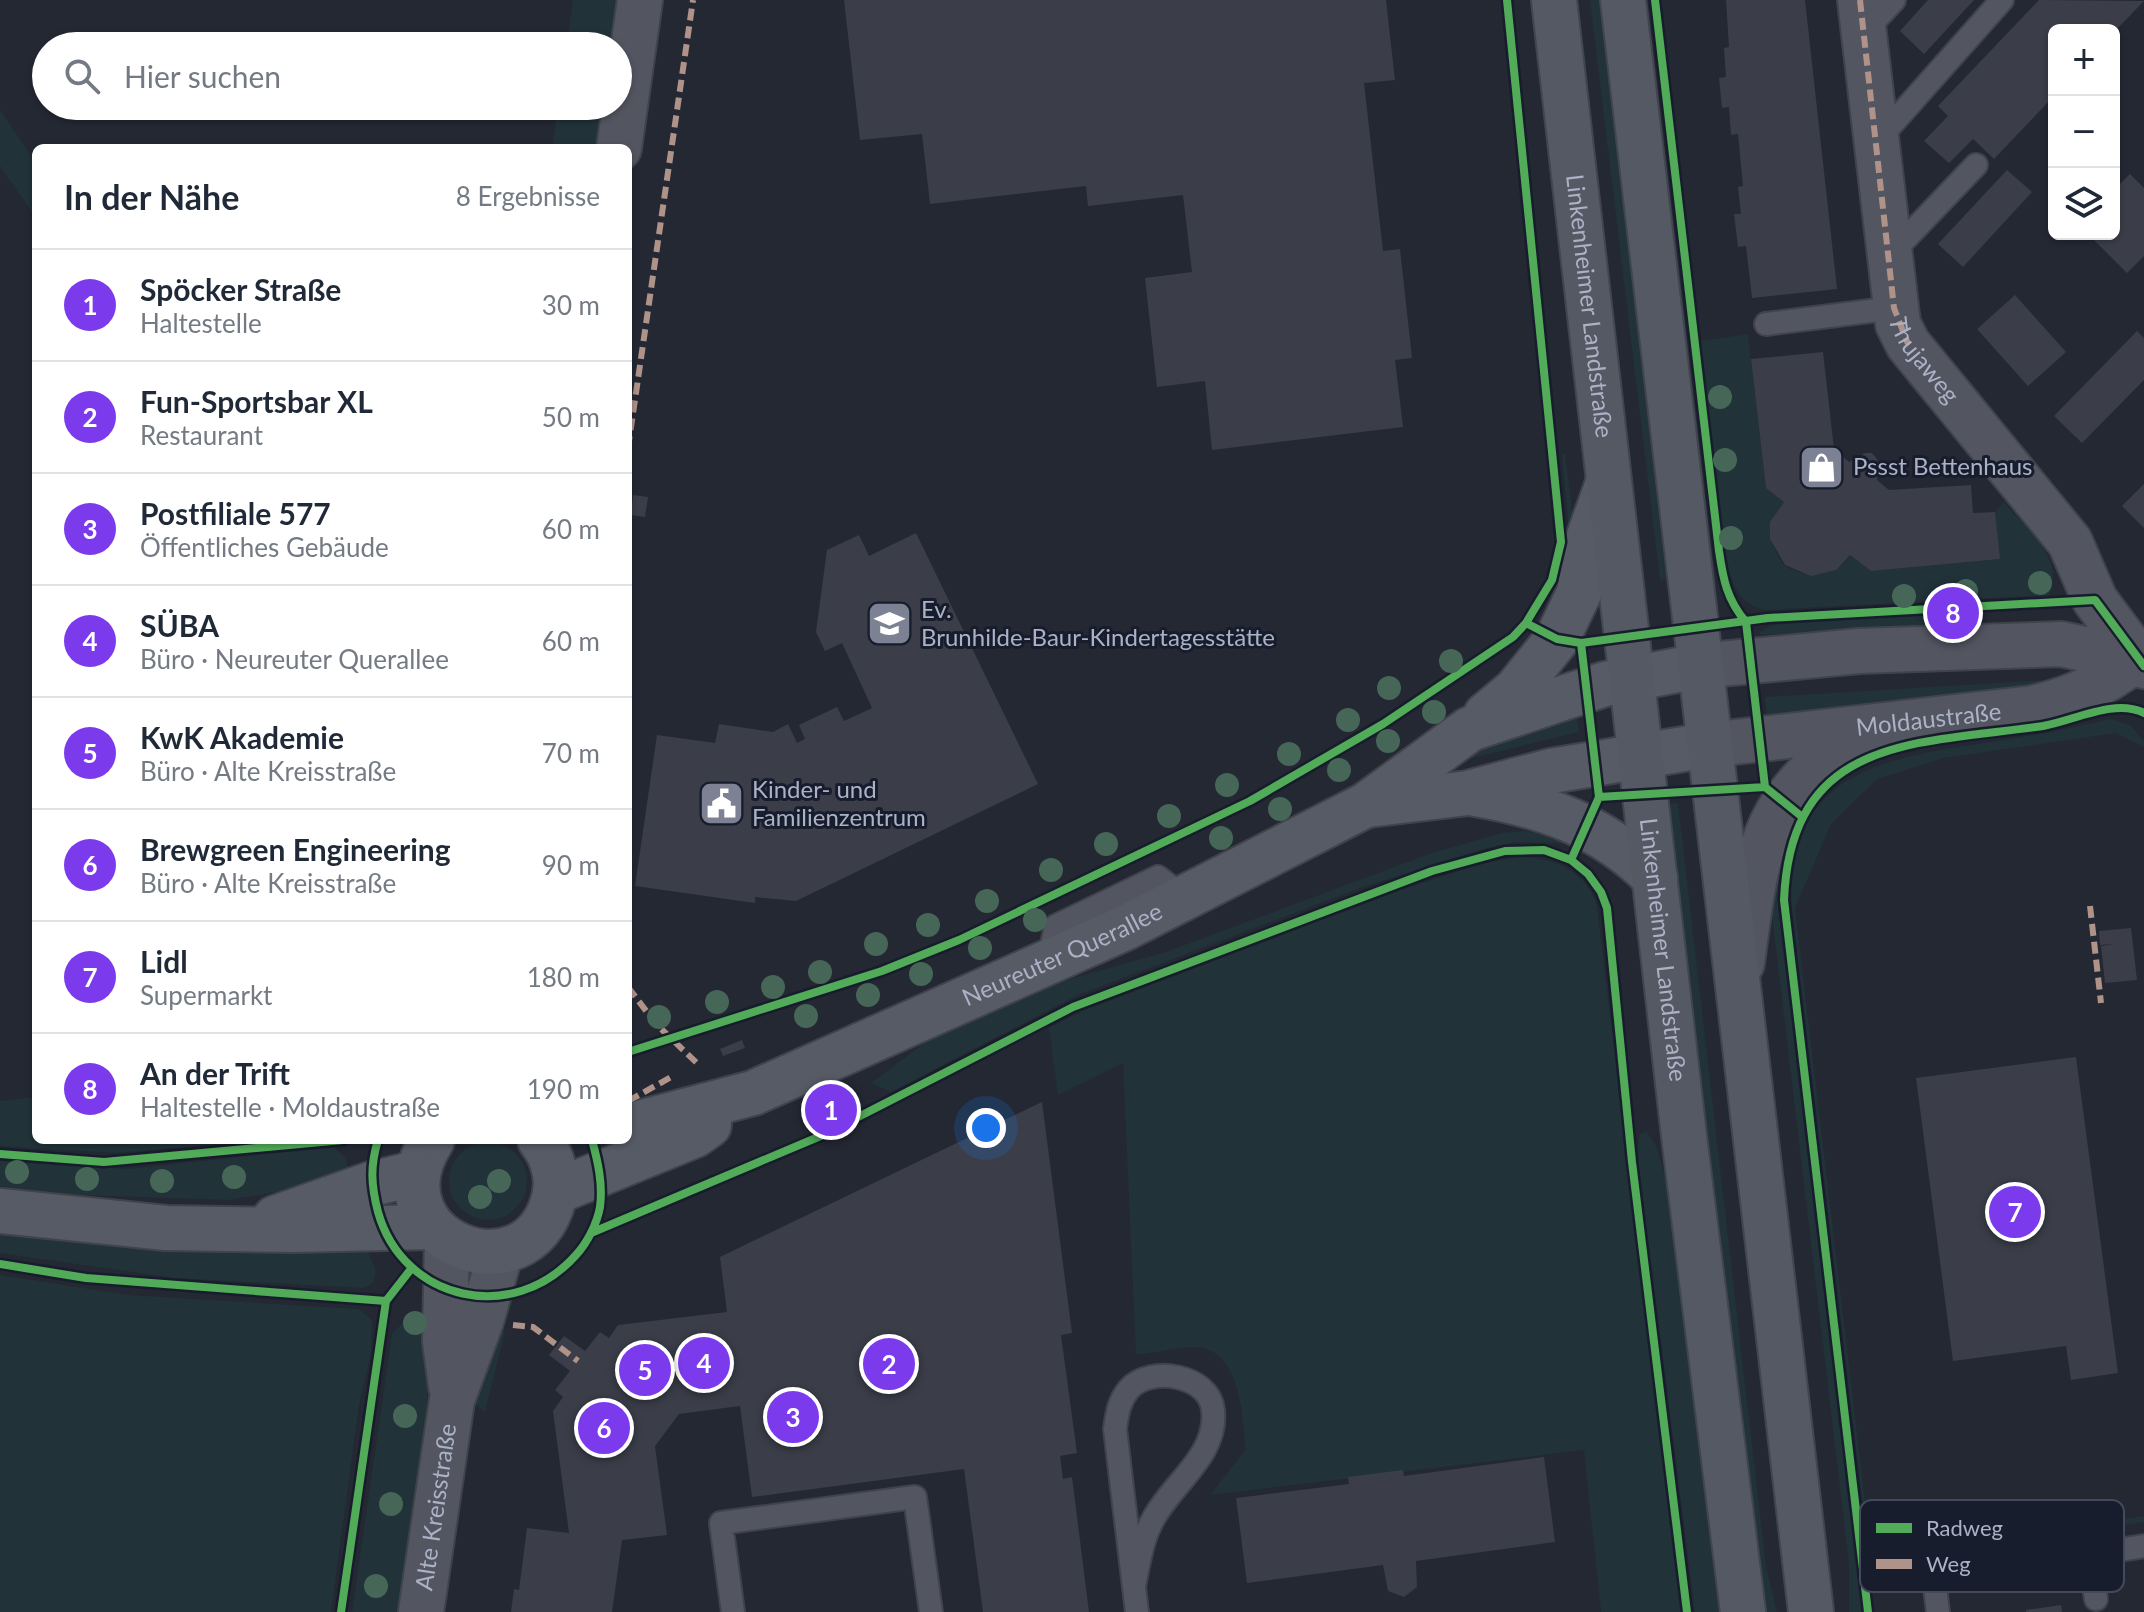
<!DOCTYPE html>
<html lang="de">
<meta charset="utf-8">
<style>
:root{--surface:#fff;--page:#f2f2f3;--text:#1f2937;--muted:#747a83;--line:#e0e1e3;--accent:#7c3aed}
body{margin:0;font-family:Lato,sans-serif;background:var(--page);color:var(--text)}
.controls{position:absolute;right:24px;top:24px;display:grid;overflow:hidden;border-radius:12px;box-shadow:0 2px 6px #0004}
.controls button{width:72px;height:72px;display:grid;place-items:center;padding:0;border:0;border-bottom:2px solid var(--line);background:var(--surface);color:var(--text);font:40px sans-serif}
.you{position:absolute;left:986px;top:1128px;width:28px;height:28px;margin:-20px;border:6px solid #fff;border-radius:50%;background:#1a73e8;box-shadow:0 0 0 12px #1a73e833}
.badge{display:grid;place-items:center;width:52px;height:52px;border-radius:50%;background:var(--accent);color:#fff;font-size:26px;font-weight:700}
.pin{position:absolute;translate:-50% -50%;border:4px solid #fff;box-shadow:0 2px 8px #0006}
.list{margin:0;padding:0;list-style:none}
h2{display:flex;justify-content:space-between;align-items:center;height:104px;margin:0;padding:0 32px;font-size:34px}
h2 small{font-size:26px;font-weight:400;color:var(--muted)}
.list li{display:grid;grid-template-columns:52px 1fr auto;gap:24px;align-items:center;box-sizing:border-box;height:112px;padding:0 32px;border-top:2px solid var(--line)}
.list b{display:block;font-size:30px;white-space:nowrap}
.list p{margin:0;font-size:26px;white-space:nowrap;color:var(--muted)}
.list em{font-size:26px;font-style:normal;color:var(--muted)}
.icon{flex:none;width:44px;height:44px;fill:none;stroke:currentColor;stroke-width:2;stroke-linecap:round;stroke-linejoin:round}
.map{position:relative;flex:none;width:2144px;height:1612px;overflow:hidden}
.search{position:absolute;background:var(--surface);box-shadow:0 2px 6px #0004;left:32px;top:32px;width:600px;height:88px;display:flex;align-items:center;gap:20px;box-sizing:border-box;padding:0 28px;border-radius:44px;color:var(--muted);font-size:30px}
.panel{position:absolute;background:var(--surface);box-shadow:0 2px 6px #0004;left:32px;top:144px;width:600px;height:1000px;border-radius:12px}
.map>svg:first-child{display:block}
.green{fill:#213239}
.building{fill:#3b3e49}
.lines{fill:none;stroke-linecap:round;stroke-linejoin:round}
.lane-casing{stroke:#40434c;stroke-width:26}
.street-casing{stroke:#40434c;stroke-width:48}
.secondary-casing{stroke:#40434c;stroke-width:48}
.primary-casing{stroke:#414550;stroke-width:48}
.lane{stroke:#535661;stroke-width:22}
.street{stroke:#535661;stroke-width:44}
.secondary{stroke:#575b66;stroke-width:44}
.primary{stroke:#555963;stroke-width:44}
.quiet{stroke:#af9288;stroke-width:6;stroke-dasharray:12 6;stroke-linecap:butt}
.cycleway-casing{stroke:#171d2d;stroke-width:13}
.cycleway{stroke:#51ab58;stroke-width:8}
.tree{fill:#466658}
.labels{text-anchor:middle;stroke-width:6;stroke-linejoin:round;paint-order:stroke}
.street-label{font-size:24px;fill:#abb2c6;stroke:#171d2d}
.poi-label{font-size:24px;fill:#abb2c6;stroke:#171d2d;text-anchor:start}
.key{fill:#171d2d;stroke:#434a5b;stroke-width:2}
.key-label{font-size:22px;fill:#abb2c6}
</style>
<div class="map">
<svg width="2144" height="1612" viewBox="0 0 2144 1612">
<rect width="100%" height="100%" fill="#242833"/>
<!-- green -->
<path class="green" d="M573 0H617L610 46H566Z
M1590 0H1601L1666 579 1660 580Z
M558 106H601L595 148H552Z
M0 110 36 163V218L0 166Z
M1748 334 1766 488 1784 502C1766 523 1767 544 1785 566 1811 580 1830 576 1850 555L1872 571 1999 559 1995 512 2004 502C2026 529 2066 558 2049 595L1766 610C1741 605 1733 588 1727 564L1700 341Z
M1562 453 1565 454 1574 526 1573 547 1548 613C1547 596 1564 569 1567 547 1571 518 1563 484 1562 453Z
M1941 611 1943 625 1760 635V632L1772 625Z
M2047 680 2052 685 1767 722 1765 697Z
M1576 709 1579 732 1472 758 1469 755 1470 750Z
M2111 719 2130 725 2144 741V747L2116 733 1944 758 1877 779 1831 824 1795 908 1872 1561 2144 1516V1522L1870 1565 1792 910C1782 770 1889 757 1997 741 2036 736 2073 727 2111 719Z
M1678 803 1766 1567 1777 1612H1762L1666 804Z
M1525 831 1567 838 1560 843 1515 842 1487 848 1363 887 1078 995 891 1092 871 1083 934 1036 1063 981 1166 952 1432 853 1502 833Z
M1516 857C1550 856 1588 870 1597 907L1682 1612H1601L1584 1450 1210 1495 1246 1449C1242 1415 1241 1347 1193 1347 1174 1348 1154 1353 1136 1355L1123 1063 1058 1095 1049 1028 1085 1010 1404 889 1477 865Z
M1782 857 1778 906 1862 1612H1849V1564L1771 906Z
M36 1097V1140H263L115 1153 0 1146V1101Z
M1646 1131 1656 1146 1668 1186 1719 1612H1695L1638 1159 1639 1135Z
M449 1181a39 39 0 1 1 78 0a39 39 0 1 1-78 0Z
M334 1147 346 1158 350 1180 228 1200 48 1194 0 1186V1161L128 1169Z
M0 1228 362 1239 376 1270 373 1283 363 1288 175 1278 0 1253Z
M0 1275 128 1295 359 1309 372 1320 371 1353 359 1405 331 1612H0Z
M424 1310 433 1312 424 1446 401 1612H352L392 1334 406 1319Z
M492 1325 505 1332 485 1412 475 1404Z"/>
<!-- building -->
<path class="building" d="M844 0H1386L1395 80 1364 83 1383 251 1400 249 1412 358 1395 360 1403 427 1212 450 1205 381 1157 387 1145 278 1192 272 1183 195 1088 206 1086 186 930 204 922 134 860 140Z
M1726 0H1805L1837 289 1752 298 1746 246 1738 247 1734 214H1741L1738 187 1743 186 1738 134 1731 135 1729 107 1722 108 1719 78 1726 77 1724 48 1729 47Z
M1928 0H1974L1924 54 1900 31Z
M2039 0 2144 1 2114 32 2054 30V96L1994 159 1973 139 1949 163 1924 141 1948 116 1938 106Z
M2007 170 2032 192 1963 267 1938 244Z
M2130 174 2144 188V256L2127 273 2088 234H2114V190Z
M2015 295 2066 352 2028 386 1977 329Z
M2137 331 2144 338V380L2082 443 2054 416Z
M1823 352 1834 449 1849 462 1865 453H1872L1880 463 1877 480 1889 490 1971 485 1973 513 1995 512 2000 559 1871 571 1850 555 1836 570 1811 576 1785 565 1770 539V522L1784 502 1766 488 1751 359Z
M2144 484V528L2122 506Z
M633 495 648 497 645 517 631 515Z
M916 533 1038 784 796 901 755 897V903L635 886 657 735 715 743 719 724 773 732 788 724 797 743 805 739 799 725 837 707 844 721 872 708 842 643 825 651 816 632 827 550 859 535 869 556Z
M2131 928 2137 980 2105 983 2101 946 2114 944 2100 945 2099 931Z
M742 1040 745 1048 723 1056 720 1049Z
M2076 1057 2118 1373 2071 1380 2066 1346 1953 1361 1916 1078Z
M841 1102 844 1109 822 1118 819 1110Z
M1042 1102 1072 1333 1061 1335 1077 1453 1060 1456 1063 1479 1072 1477 1089 1612H983L964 1469 752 1497 740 1406 679 1414 655 1446 667 1535 622 1540 612 1612H511L514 1589 519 1590 527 1528 569 1533 553 1411 563 1397 555 1390 570 1371 549 1355 564 1336 585 1351 600 1332 609 1338 618 1325 727 1312 720 1257Z
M1544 1457 1555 1542 1416 1561 1417 1587 1404 1597 1388 1591 1383 1565 1247 1583 1236 1498 1349 1484 1348 1477 1403 1470 1404 1476Z
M2061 1605 2062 1612H2026V1610Z"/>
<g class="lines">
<defs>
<path id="lane" d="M1864 32 1894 0
M1877 141 2002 0
M1889 256 1976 165
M1766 324 1894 308
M1048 963 1056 926 1158 877 1185 898
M2089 1554 2096 1599
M1134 1586C1139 1562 1142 1537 1155 1516 1175 1481 1218 1454 1213 1410 1210 1375 1150 1365 1129 1389 1119 1401 1117 1414 1115 1429L1137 1612
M733 1612 721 1523 915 1497 931 1612
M1938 1612 1934 1579 2144 1546"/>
<g id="street">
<path id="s1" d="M1860 0 1898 324 1908 344 2070 542 2095 600 2144 666"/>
<path d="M619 148 640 0"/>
<path d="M1699 666 1859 651 2061 644 2136 660"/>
<path id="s2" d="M1708 745 2033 708C2080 697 2105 683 2144 654"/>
<path d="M1742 963C1758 841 1761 797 1869 727"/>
<path d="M447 1240 445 1341 451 1386"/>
<path id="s3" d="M421 1612 452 1400 481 1321 501 1251"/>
</g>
<g id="secondary">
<path d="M1486 715 1516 690 1557 639 1579 593 1587 542 1608 483"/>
<path d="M1470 793C1543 805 1602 825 1655 878"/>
<path d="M1368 805 1468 793 1551 771 1708 745"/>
<path id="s4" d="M628 1126 753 1093 1125 928 1366 805 1470 729 1605 684 1699 666"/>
<path d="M432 1140C369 1240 528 1302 554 1198 559 1179 553 1156 540 1140"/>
<path d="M555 1192 695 1135 709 1125"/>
<path d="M0 1211 166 1228 294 1230 432 1227"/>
<path d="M275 1218 371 1184 417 1173"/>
</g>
<g id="primary">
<path id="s5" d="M1554 0 1684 1136 1743 1612"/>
<path d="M1623 0 1811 1612"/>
</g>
</defs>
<!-- lane casing -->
<use href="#lane" class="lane-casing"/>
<!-- street casing -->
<use href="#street" class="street-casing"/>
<!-- secondary casing -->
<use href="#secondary" class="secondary-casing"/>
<!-- primary casing -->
<use href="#primary" class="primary-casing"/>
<!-- lane -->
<use href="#lane" class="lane"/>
<!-- street -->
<use href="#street" class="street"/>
<!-- secondary -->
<use href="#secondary" class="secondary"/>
<!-- primary -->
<use href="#primary" class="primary"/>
<!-- quiet -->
<path class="quiet" d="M1860 0 1894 308 1908 344
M628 448 693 0
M2090 906 2101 1003
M628 987 656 1024 700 1066
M628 1101 673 1076
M513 1325 533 1327 578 1361"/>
<defs>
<path id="cycleway" d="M1655 0 1719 551C1723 579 1727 600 1746 622L1765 787
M1526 623 1557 639 1581 643 1768 618 2095 600 2144 666
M1599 797 1765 787 1801 816
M1571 860 1599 797 1581 643
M628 1052 882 971 959 940 1250 801 1383 724 1513 637 1526 623 1552 580 1561 542 1507 0
M378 1140C370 1166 371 1185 378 1212 403 1301 513 1326 576 1255 587 1243 597 1224 600 1207 603 1184 598 1162 592 1140
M0 1154 104 1162 343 1140
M591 1233 823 1135 1073 1007 1432 871 1505 851 1544 850 1571 860 1588 874 1601 892 1607 908 1632 1162 1687 1612
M0 1264 86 1278 386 1301
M341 1612 386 1301 411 1269
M1868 1612 1784 900C1791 735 1917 744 2043 726 2073 721 2115 698 2144 713"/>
</defs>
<!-- cycleway casing -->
<use href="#cycleway" class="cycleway-casing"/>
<!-- cycleway -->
<use href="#cycleway" class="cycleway"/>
</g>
<!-- trees -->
<g class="tree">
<circle cx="1720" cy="397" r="12"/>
<circle cx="1725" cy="460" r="12"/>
<circle cx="1731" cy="538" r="12"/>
<circle cx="2040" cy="583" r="12"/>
<circle cx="1966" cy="591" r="12"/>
<circle cx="1904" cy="596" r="12"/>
<circle cx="1451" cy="661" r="12"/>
<circle cx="1389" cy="688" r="12"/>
<circle cx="1434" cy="712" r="12"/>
<circle cx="1348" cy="720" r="12"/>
<circle cx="1388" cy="741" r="12"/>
<circle cx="1289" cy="754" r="12"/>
<circle cx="1339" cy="770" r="12"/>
<circle cx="1227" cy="785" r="12"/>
<circle cx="1280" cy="809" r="12"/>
<circle cx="1169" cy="816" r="12"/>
<circle cx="1221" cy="838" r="12"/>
<circle cx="1106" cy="844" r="12"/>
<circle cx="1051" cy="870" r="12"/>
<circle cx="987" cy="901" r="12"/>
<circle cx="1035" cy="920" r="12"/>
<circle cx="928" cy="925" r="12"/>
<circle cx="876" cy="944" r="12"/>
<circle cx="980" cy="948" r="12"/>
<circle cx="820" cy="972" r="12"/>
<circle cx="921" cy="974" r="12"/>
<circle cx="773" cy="987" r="12"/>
<circle cx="868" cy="995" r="12"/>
<circle cx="717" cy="1002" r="12"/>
<circle cx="806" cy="1016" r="12"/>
<circle cx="659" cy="1017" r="12"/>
<circle cx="17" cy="1172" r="12"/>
<circle cx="234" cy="1177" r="12"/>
<circle cx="87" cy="1179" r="12"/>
<circle cx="162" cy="1181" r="12"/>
<circle cx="499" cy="1181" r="12"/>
<circle cx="480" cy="1197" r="12"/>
<circle cx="415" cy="1323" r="12"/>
<circle cx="405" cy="1416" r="12"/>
<circle cx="391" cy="1504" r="12"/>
<circle cx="376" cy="1586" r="12"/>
</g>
<!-- icons -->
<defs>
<symbol id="shop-square" viewBox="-11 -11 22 22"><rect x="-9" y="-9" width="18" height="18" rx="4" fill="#7c8293" stroke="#171d2d"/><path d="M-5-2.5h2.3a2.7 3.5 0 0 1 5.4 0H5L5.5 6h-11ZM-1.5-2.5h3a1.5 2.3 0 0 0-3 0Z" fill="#fff"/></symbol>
<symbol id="school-square" viewBox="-11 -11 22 22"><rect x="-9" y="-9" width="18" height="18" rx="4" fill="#7c8293" stroke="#171d2d"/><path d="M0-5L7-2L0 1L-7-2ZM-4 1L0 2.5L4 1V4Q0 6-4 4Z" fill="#fff"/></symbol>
<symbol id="civic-square" viewBox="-11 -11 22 22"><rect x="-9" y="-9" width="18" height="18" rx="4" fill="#7c8293" stroke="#171d2d"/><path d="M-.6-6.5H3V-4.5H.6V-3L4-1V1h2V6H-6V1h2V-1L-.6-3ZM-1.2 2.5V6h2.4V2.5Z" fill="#fff"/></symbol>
</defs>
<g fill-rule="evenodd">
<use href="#shop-square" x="1796" y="442" width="51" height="51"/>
<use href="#school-square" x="864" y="598" width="51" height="51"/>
<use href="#civic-square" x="696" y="778" width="51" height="51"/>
</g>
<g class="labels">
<!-- street labels -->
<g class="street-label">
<text dy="8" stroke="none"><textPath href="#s5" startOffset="308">Linkenheimer Landstraße</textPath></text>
<text dy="8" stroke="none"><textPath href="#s1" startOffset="370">Thujaweg</textPath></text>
<text dy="8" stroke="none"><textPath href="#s2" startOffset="222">Moldaustraße</textPath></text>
<text dy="8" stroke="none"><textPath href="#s5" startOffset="956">Linkenheimer Landstraße</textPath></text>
<text dy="8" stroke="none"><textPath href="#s4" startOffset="468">Neureuter Querallee</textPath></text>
<text dy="8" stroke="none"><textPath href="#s3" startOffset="106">Alte Kreisstraße</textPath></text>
</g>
<!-- poi labels -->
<g class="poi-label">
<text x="1853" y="475">Pssst Bettenhaus</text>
<text x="921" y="618">Ev.<tspan x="921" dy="28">Brunhilde-Baur-Kindertagesstätte</tspan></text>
<text x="752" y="798">Kinder- und<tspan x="752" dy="28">Familienzentrum</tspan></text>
</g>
</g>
<!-- legend -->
<rect x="1860" y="1500" width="264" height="92" rx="12" class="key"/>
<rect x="1876" y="1523" width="36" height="10" fill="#51ab58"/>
<rect x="1876" y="1559" width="36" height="10" fill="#af9288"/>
<g class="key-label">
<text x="1926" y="1536">Radweg</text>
<text x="1926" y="1572">Weg</text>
</g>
</svg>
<div class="controls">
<button>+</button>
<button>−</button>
<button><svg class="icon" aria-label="layers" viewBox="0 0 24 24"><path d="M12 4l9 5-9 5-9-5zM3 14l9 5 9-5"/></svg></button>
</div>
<div class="you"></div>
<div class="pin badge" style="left:831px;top:1110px">1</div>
<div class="pin badge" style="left:889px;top:1364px">2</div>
<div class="pin badge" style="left:793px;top:1417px">3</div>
<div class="pin badge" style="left:704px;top:1363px">4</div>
<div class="pin badge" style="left:645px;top:1370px">5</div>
<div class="pin badge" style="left:604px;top:1428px">6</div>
<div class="pin badge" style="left:2015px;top:1212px">7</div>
<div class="pin badge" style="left:1953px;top:613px">8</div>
<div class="search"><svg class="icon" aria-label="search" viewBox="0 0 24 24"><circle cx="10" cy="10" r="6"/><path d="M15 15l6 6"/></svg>Hier suchen</div>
<section class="panel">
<h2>In der Nähe<small>8 Ergebnisse</small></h2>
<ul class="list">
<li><span class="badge">1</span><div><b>Spöcker Straße</b><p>Haltestelle</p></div><em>30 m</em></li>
<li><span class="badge">2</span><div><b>Fun-Sportsbar XL</b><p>Restaurant</p></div><em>50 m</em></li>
<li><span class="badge">3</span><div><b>Postfiliale 577</b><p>Öffentliches Gebäude</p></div><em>60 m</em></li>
<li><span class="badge">4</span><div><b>SÜBA</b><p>Büro · Neureuter Querallee</p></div><em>60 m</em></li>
<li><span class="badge">5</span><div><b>KwK Akademie</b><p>Büro · Alte Kreisstraße</p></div><em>70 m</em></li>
<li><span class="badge">6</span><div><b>Brewgreen Engineering</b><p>Büro · Alte Kreisstraße</p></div><em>90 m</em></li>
<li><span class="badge">7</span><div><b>Lidl</b><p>Supermarkt</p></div><em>180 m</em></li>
<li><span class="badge">8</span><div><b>An der Trift</b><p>Haltestelle · Moldaustraße</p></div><em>190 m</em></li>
</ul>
</section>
</div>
